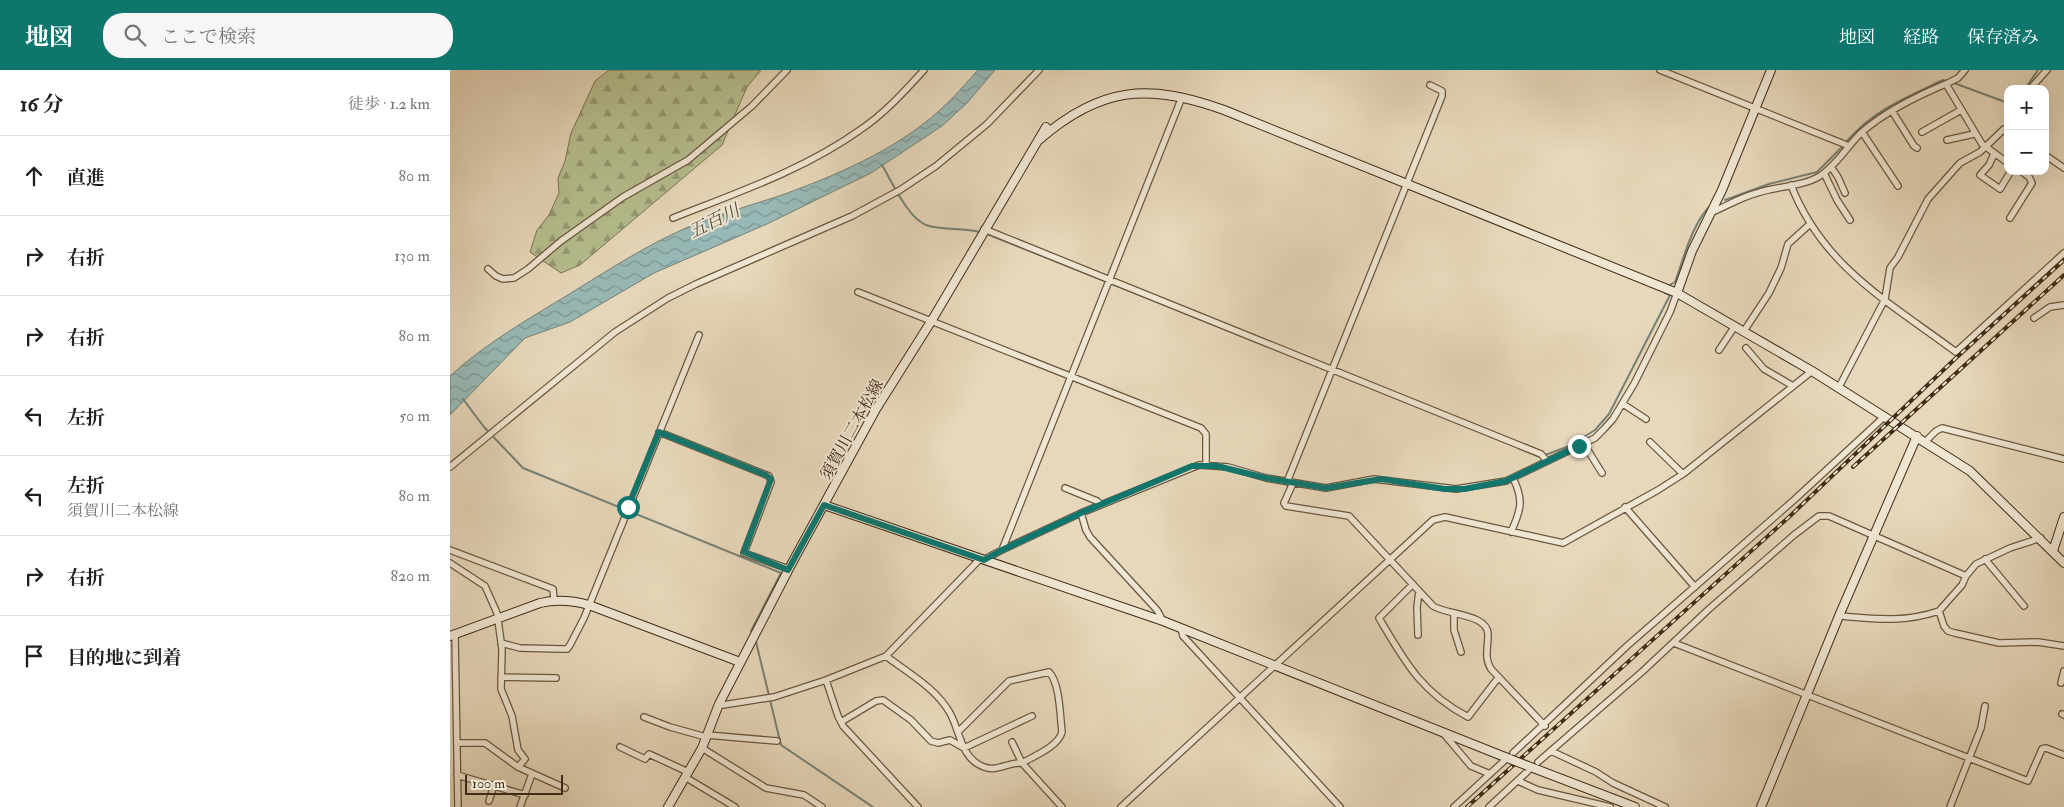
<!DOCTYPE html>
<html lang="ja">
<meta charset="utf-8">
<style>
:root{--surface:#fff;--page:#f6f6f6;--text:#202124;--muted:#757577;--line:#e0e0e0;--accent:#0f766e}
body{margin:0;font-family:"IM FELL Double Pica","Noto Serif JP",serif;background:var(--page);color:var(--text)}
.controls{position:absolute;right:15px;top:15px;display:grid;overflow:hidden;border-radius:10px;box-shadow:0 5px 20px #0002}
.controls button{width:45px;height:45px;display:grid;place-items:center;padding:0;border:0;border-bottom:1px solid var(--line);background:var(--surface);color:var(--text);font:25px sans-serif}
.scale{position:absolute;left:15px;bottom:12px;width:98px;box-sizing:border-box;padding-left:5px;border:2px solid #422c16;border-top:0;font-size:14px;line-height:18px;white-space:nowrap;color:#422c16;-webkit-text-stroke:4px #efe6d3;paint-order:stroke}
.stop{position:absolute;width:15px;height:15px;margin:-11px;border:4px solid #0f766e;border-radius:50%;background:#fff}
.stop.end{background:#0f766e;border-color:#fff;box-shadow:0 1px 5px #0008}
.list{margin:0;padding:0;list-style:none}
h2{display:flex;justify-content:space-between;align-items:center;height:65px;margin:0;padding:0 20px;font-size:21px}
h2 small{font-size:16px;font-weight:400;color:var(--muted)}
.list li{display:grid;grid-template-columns:32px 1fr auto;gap:15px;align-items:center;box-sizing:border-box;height:80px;padding:0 20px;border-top:1px solid var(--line)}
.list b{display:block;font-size:19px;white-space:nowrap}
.list p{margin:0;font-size:16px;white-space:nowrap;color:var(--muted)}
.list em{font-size:16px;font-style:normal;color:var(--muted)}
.icon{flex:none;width:28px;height:28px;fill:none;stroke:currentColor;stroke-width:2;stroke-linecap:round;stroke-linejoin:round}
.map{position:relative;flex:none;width:1614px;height:737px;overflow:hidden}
header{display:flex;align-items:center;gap:30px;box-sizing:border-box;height:70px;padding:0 25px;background:var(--accent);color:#fff}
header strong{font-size:24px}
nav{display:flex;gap:28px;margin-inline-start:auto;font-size:18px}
.search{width:350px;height:45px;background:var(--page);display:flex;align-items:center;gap:12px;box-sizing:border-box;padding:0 18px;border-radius:20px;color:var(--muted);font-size:19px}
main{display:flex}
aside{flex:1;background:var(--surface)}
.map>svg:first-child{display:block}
.forest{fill:url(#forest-firs);stroke:#7c7653}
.water{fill:url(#water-waves);stroke:#768176}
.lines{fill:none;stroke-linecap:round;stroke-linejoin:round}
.stream{stroke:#768176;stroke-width:2}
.street-casing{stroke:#6b573f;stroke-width:8}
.secondary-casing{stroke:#422c16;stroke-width:10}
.street{stroke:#efe6d3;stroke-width:5.5}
.secondary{stroke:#efe6d3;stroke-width:8}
.rail-casing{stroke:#422c16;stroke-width:4}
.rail{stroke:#efe6d3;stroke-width:2;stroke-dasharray:5.5;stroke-linecap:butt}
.secondary-bridge-casing{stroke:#422c16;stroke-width:10;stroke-linecap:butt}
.secondary-bridge{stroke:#efe6d3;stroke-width:8}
.route{stroke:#0f766e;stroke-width:6}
.labels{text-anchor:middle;stroke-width:4;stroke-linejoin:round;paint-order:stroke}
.street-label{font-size:16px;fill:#422c16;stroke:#efe6d3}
.water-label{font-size:18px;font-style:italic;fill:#584f3e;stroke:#efe6d3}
</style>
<header>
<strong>地図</strong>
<div class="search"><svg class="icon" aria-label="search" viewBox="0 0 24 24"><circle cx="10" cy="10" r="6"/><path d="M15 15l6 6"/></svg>ここで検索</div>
<nav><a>地図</a><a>経路</a><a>保存済み</a></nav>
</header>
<main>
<aside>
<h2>16 分<small>徒歩 · 1.2 km</small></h2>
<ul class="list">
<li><svg class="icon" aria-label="ahead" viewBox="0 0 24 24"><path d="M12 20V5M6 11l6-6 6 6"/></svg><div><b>直進</b></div><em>80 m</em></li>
<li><svg class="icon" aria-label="right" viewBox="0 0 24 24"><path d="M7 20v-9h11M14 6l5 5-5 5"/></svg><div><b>右折</b></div><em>130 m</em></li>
<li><svg class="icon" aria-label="right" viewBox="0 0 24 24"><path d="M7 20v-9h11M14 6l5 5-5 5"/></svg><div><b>右折</b></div><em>80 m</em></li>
<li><svg class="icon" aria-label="left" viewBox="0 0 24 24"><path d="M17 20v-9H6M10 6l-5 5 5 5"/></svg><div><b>左折</b></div><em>50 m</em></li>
<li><svg class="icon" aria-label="left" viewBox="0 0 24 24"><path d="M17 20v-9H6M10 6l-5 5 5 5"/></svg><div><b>左折</b><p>須賀川二本松線</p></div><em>80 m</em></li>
<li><svg class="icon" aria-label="right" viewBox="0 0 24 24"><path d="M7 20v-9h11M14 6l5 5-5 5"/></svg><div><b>右折</b></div><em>820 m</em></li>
<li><svg class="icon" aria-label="arrive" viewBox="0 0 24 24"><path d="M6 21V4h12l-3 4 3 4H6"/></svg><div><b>目的地に到着</b></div></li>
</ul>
</aside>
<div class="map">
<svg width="1614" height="737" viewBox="0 0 1614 737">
<defs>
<pattern id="forest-firs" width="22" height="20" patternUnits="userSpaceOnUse" patternTransform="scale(1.25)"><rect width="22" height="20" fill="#b6bf90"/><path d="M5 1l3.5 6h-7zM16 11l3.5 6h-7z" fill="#969b75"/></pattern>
<pattern id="water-waves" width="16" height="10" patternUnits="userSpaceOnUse" patternTransform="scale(1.25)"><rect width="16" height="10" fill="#98b9b6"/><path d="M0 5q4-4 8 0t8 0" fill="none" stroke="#7e9793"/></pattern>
</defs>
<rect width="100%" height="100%" fill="#e7d8bb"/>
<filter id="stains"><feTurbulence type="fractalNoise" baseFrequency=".004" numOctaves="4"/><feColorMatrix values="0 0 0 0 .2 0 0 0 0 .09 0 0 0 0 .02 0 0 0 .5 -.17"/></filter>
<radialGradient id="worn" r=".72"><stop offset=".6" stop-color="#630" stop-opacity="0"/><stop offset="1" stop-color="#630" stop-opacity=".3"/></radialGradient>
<!-- forest -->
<path class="forest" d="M159 0H311L297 17 272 75 130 195 111 203 80 182 87 160 99 145 109 123 108 108 115 91 121 63 145 11Z"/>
<!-- water -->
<path class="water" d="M528 0H545L517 33 492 56 421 103 317 154 204 203 120 252 75 268 0 345V306C36 273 80 248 121 223 158 200 197 175 236 158 267 145 298 136 329 126 385 106 444 81 489 41 503 29 515 14 528 0Z"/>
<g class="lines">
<!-- stream -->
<path class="stream" d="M1504 13 1558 33
M1575 19 1588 0
M1397 71C1424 40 1457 27 1493 10L1497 11
M432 95C442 112 459 151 479 156 496 160 513 158 530 162
M1275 130 1319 114 1367 102 1392 77
M537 164 869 297
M1218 216 1225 212C1234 188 1242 153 1261 135
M13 329 34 357 73 398 331 503 301 561
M1068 378 1090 387 1119 376 1145 360 1159 344 1220 225 1215 223
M306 572 331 675 423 737"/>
<defs>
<path id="street" d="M1210 0 1399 76
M1496 14 1532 74 1558 93
M1580 19 1597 0
M1442 41 1464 76 1467 78
M1412 62 1448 116
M1472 62 1511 40
M1497 70 1524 64
M1544 84 1539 95 1530 105 1550 119 1561 101
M1595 85 1614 98
M1381 97 1388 107 1395 123
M1374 103 1387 130 1400 150
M1341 115C1373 197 1439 232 1506 282L1614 183
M1262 142C1277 136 1291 127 1307 123 1327 116 1352 117 1370 106 1387 95 1397 76 1412 62 1436 41 1469 25 1498 13L1508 8 1515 0
M223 148C286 123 354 100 410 60 434 44 455 21 474 0
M1560 148 1582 113 1579 107 1571 101
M534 159 1081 380 1091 384 1097 391
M38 199 46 206 53 209 64 208 78 199 111 171 173 127 238 90 302 36 337 0
M408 222 751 358 756 364V395
M1584 248 1600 237 1614 235
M1294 261 1319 223 1331 198 1338 174 1360 154
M1296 278 1314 299 1343 316
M1269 280 1285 256
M1389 317 1435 229 1440 198 1448 187 1478 129 1510 93 1530 82 1554 59 1558 61
M1173 334 1196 349
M209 362 319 406 321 412 294 483 339 499
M1476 371 1486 361 1492 358 1614 389
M1200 372 1233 404
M1134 374 1152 403
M0 397 165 262 218 228 246 214 402 146 450 120 486 96 537 54 589 0
M837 412 992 26V21L980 15
M843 413 834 433 836 436 899 446 983 536C997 545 1039 544 1038 565 1038 578 1034 588 1041 599L1095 656
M615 418 647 431 651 435
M1175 437 1245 517
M631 443 636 460 640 467 707 540 713 551
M1061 462C1071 440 1074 430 1063 408
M1591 468 1560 478 1526 494 1516 506 1512 515 1489 541 1494 556 1498 561 1505 563 1549 573 1588 572 1614 576
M0 480 103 519 104 529
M552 480 732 27
M1535 489 1574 536
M533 490 552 480 631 443 749 395 778 397 816 408 876 418 924 409 1006 419 1056 411 1129 376 1145 368 1154 359 1163 349 1184 314 1220 242 1227 223
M0 493 35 516 47 543 52 579 51 619 62 646 68 680 75 689 68 697
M963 514 929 548C955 592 971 622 1018 647L1048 608
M1004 544V560L1011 582
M1389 546C1425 549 1453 553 1489 541
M731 558 733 566 890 737
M5 565 8 737
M968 565 967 537 969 521
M51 573 70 578 112 579H117L120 575 134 548 249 265
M1224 573 1578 711 1592 679 1596 678 1614 685
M436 586C458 603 486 618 500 643 510 661 511 689 534 697 547 702 559 692 572 693L612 737
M51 607 106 608
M376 610 388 646 393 656 468 737
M1611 613 1614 601
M269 634 273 635 324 627 376 610 436 586 530 489
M1612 644 1614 645
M194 647 220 657 256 667
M391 652 426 631 433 630 461 650 481 671 488 673 500 670 514 678 582 646
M508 662 559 611 599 602C610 613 610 646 612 662 608 677 584 686 572 693L562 672
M994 664 1021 696 1040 704
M257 665 327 671
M7 673H35L68 697 115 718
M170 677 195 689 199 684 238 702
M252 678 316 718 354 725 372 737
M1101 681 1146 702 1163 713 1215 737
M1063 683 1177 576 1344 430 1435 346
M1088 692 1193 601 1259 539 1344 465 1369 446H1379L1516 506
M7 705 75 725
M235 707 285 737
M1068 711 1088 720 1160 737
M39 731 44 715
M70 737 82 704
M671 737 983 450 995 447 1113 473 1208 420 1233 404 1362 301
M1004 737 1054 691
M1039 737 1078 701
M1500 737 1531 658 1535 636"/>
<path id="secondary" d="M589 70C651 16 699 13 774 40L1227 223 1362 301 1520 401 1614 493
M1227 223 1242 181 1272 120 1321 0
M374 435 713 551 1060 689
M1603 481 1614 447
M0 566 90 533C107 529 121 530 139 535L290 592
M1078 696 1185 737
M218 737 252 678 269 634 342 493 426 339 482 250 596 57
M1311 737 1389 546 1467 366"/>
</defs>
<!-- street casing -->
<use href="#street" class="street-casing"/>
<!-- secondary casing -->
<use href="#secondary" class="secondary-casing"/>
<!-- street -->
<use href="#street" class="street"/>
<!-- secondary -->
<use href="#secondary" class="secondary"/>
<defs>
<path id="rail" d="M1403 397 1614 205
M1017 737 1339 447 1506 288 1614 190"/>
</defs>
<!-- rail casing -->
<use href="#rail" class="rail-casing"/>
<!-- rail -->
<use href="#rail" class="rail"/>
<defs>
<path id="secondary-bridge" d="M1060 689 1078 696"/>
</defs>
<!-- secondary-bridge casing -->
<use href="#secondary-bridge" class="secondary-bridge-casing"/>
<!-- secondary-bridge -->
<use href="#secondary-bridge" class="secondary-bridge"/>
</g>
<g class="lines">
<!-- route -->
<path class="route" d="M178 437 209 362 316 405 321 409 294 482 338 500 374 435 534 490 552 480 631 443 742 396H767L816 408 876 418 931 409 995 419H1014L1056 411 1129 376"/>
</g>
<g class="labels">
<!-- street labels -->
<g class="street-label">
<text transform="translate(401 359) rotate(-61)" y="6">須賀川二本松線</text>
</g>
<!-- water labels -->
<g class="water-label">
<text transform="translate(264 151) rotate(-26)" y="6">五百川</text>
</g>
</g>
<rect width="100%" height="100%" filter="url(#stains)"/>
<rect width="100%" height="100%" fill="url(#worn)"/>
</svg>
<div class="controls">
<button>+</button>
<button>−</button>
</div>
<div class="scale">100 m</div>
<div class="stop" style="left:178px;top:437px"></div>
<div class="stop end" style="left:1129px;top:376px"></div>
</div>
</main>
